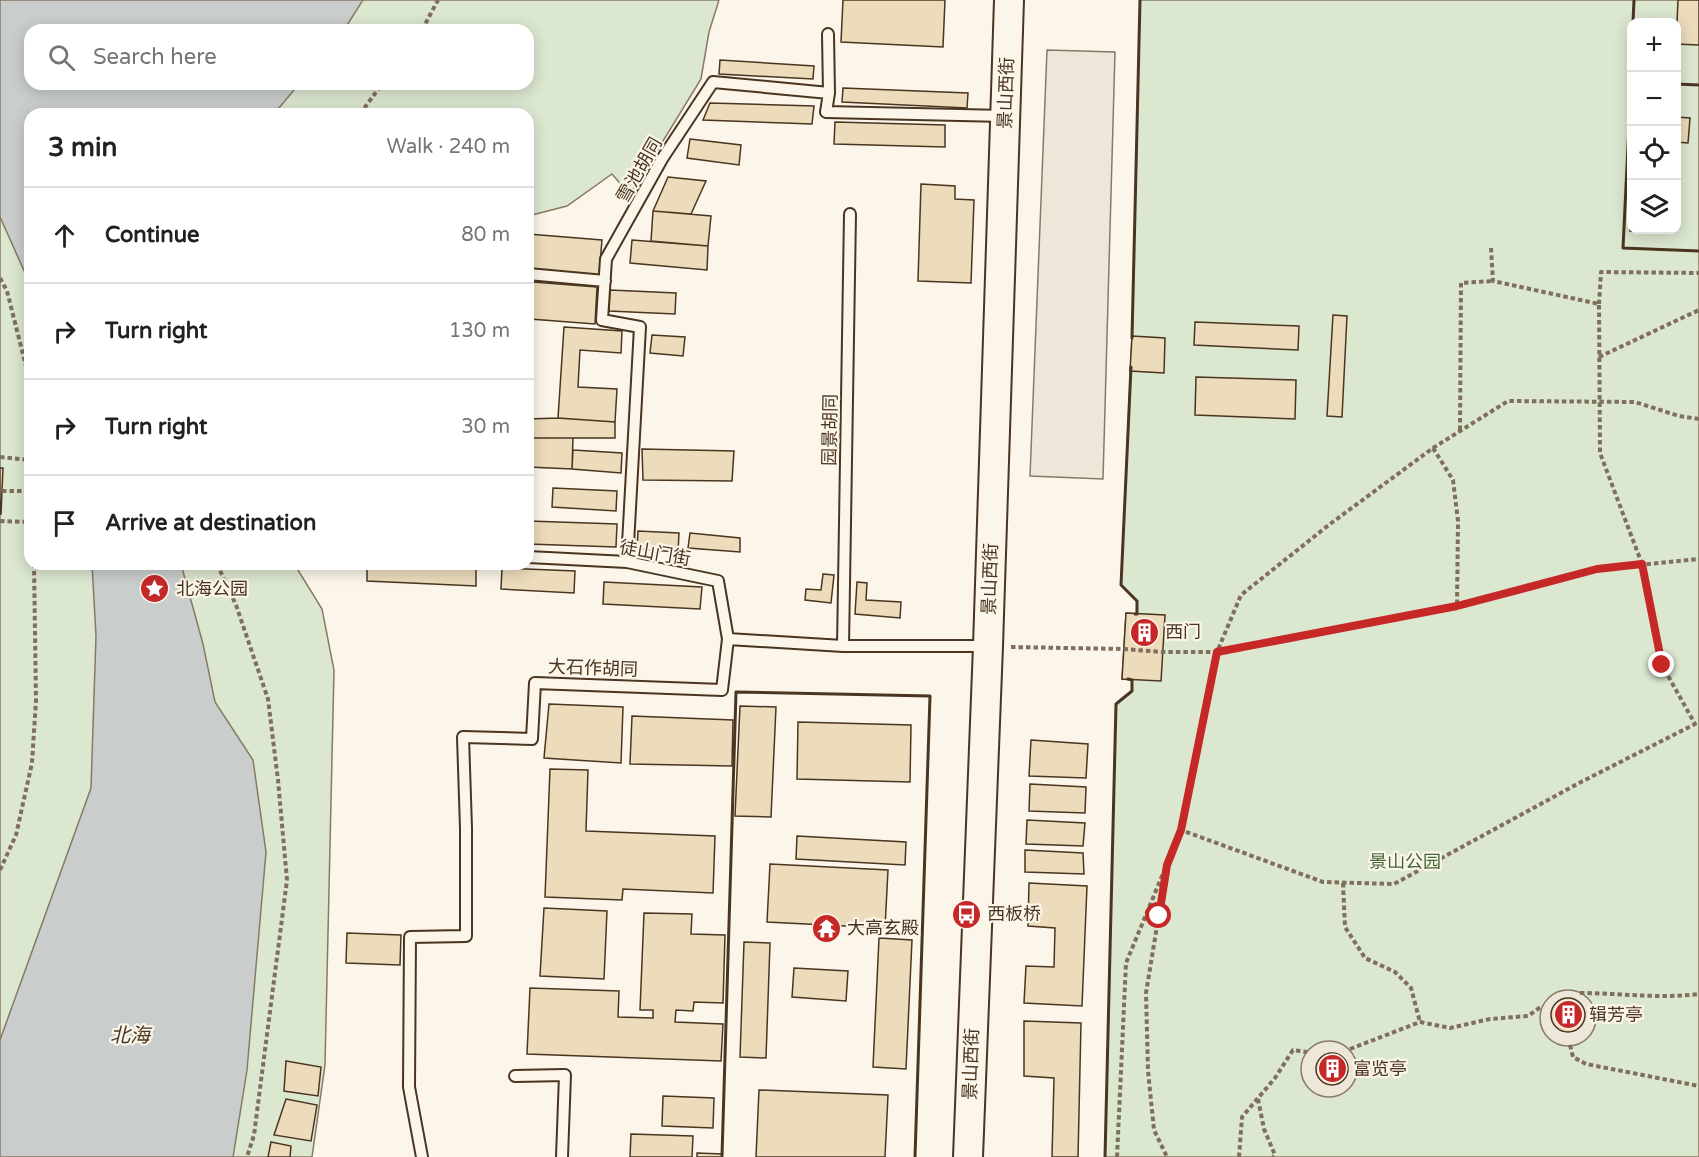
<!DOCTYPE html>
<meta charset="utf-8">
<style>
:root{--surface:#fff;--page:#f6f6f6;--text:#202124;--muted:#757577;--line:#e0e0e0}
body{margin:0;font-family:"Varela Round","Noto Sans SC",sans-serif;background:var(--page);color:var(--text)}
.controls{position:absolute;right:18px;top:18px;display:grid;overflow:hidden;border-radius:12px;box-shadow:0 3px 15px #0003}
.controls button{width:54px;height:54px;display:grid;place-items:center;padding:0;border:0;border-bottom:2px solid var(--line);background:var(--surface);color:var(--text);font:30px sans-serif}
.stop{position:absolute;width:18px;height:18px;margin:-14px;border:4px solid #c62828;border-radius:50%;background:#fff}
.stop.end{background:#c62828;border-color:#fff;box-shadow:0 2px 6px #0008}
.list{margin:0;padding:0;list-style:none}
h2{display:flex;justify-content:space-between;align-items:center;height:78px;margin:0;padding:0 24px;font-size:26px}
h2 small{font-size:20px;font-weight:400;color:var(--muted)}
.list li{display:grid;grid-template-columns:39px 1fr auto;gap:18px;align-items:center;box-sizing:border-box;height:96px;padding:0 24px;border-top:2px solid var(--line)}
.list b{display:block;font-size:22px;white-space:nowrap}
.list em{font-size:20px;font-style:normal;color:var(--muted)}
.icon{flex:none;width:33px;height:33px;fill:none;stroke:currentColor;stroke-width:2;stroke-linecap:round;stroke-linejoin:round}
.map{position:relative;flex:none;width:1699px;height:1157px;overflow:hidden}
.search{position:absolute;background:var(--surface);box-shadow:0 3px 15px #0003;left:24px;top:24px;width:510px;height:66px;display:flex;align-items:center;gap:15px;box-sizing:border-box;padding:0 21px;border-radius:18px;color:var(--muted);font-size:22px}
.panel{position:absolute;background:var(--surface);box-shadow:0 3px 15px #0003;left:24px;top:108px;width:510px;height:462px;border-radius:18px}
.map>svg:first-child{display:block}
.green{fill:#dce7d0;stroke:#887966;stroke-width:1.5;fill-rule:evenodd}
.parking{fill:#ede7d9;stroke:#887966;stroke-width:1.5}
.water{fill:#c9cecd;stroke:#887966;stroke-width:1.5}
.building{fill:#ecdcbc;stroke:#4a3520;stroke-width:1.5}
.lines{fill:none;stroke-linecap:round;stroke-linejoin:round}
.lane-casing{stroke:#4a3520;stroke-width:14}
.secondary-casing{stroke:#4a3520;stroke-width:32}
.path{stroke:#7f6f5c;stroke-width:4;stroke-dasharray:4.5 3;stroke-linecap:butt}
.lane{stroke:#fbf6e9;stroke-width:10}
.secondary{stroke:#fbf6e9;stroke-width:28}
.wall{stroke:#4a3520;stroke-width:3}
.route{stroke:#c62828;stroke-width:8}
.labels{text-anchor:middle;stroke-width:4.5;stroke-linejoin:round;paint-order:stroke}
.street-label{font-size:18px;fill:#4a3520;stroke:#fbf6e9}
.poi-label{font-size:18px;fill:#4a3520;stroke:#fbf6e9;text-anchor:start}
.park-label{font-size:18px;fill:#436837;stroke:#fbf6e9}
.water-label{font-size:20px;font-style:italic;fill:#4a3520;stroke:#fbf6e9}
</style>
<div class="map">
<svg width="1699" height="1157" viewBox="0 0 1699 1157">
<rect width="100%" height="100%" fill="#fbf6e9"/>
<!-- green -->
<path class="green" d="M0 0H719L709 32 701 79 630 195 612 174 567 206 528 216V114H30V564H290L298 570 322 609 334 670 325 1065 312 1157H0ZM30 30H528V84H30Z
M1140 0H1699V1157H1105L1116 704 1132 691V680L1122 679 1126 613 1137 614V601L1121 585 1132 336ZM1632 22H1676V230H1632Z"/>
<!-- parking -->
<path class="parking" d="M1047 50 1115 52 1103 479 1030 476Z
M1540 1018a28 28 0 1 1 56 0a28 28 0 1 1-56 0Z
M1301 1069a28 28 0 1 1 56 0a28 28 0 1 1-56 0Z"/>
<!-- water -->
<path class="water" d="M0 0H363L344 30H30V84H299L274 114H30V284L0 217Z
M92 564H181L203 644 215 702 253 760 266 852 247 1070 233 1157H0V1040L91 788 96 636Z"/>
<!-- building -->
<path class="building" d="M843 0H945L943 47 841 42Z
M1678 0H1699V45L1676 44Z
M720 60 814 66 813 79 719 74Z
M843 88 968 93 967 108 842 102Z
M710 103 814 106 812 124 703 120Z
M1676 117 1690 118 1688 143 1676 142Z
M835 122 945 125V147L834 144Z
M690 139 741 145 739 165 687 158Z
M668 177 706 181 691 214 653 211Z
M921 184 955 186V199L974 200 971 283 918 281Z
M1632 194V230H1656V232L1630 231Z
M653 211 711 216 708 246 651 241Z
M528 234 602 240 599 275 528 269Z
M632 240 708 246 707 270 630 263Z
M533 282 597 287 595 324 530 319Z
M610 290 676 293 675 314 609 311Z
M1333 315 1347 316 1342 417 1327 416Z
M1195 322 1299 326 1298 350 1194 345Z
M564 327 622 331 621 353 580 350 578 387 617 389 615 422 558 418Z
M652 335 685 337 683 356 650 353Z
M1132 336 1165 338 1164 373 1130 371Z
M1196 377 1296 380 1295 419 1195 415Z
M558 418 615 422V438H528V419Z
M528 438H573L572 469 528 467Z
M642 449 734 451 732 481 643 480Z
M573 450 622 453 621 473 572 469Z
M0 468H3L1 514H0Z
M553 488 617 491 616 511 552 507Z
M528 521 617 524 616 547 528 544Z
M638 531 679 533 678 552 637 549Z
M690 533 740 538V552L688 548Z
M367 564 476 565V586L367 581Z
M502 568 575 571 574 593 501 589Z
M823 574 834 575 831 603 805 600 806 589 821 590Z
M604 582 702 587 700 609 603 604Z
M857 582 867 583 866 600 901 602 900 618 855 614Z
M1126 613 1165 615 1161 681 1122 679Z
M549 704 623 707 621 763 544 758Z
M740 706 776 707 771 817 735 816Z
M632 716 733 720 732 766 630 764Z
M798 722 911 725 910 782 797 779Z
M1031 740 1088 744 1086 778 1029 776Z
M550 769 588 770 586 831 715 836 713 893 623 889 622 900 545 897Z
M1030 784 1086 787 1085 813 1029 811Z
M1027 820 1085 823 1083 846 1026 844Z
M797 836 906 842 905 865 796 859Z
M1025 850 1083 853 1084 874 1025 872Z
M770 864 888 870 885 928 767 922Z
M1029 883 1087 886 1082 1006 1024 1003 1026 966 1054 967 1055 928 1028 926Z
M544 908 607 911 604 979 540 976Z
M644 913 692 914 691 934 725 935 723 1003 694 1002 693 1011 676 1010 675 1022 723 1024 721 1061 527 1054 530 988 619 991 618 1017 653 1018V1010H640Z
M347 933 401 935 400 965 346 963Z
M879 938 912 940 906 1069 873 1067Z
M744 942 770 943 766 1058 740 1057Z
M794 968 848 971 846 1001 792 997Z
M1551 1015a17 17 0 1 1 34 0a17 17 0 1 1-34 0Z
M1024 1021 1081 1023 1078 1157H1052L1054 1078 1024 1076Z
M1316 1069a16 16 0 1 1 32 0a16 16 0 1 1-32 0Z
M286 1061 321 1067 318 1096 284 1091Z
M759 1090 888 1095 885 1157H756Z
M663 1096 714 1098 713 1128 662 1126Z
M286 1099 317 1105 311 1141 274 1135Z
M631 1134 693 1136 692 1157H630Z
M271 1142 291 1146 290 1157H268Z
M697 1153 722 1154V1157H697Z"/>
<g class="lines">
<defs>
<path id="lane" d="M828 34 829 93
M528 274 605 281
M528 557 627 562 718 581 728 639
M627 562 640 327 602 320 606 259 662 159 713 82 829 93 826 112 1005 116
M843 646 850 214
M515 1076 565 1075 562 1157
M422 1157 409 1087 410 937 466 936V828L463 737 532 739 535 683 722 690 728 639 843 646H987"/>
<path id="secondary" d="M968 1157 988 646 1009 0"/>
</defs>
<!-- lane casing -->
<use href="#lane" class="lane-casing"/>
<!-- secondary casing -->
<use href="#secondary" class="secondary-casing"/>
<!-- path -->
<path class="path" d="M422 30 438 0
M360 114 382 84
M1491 248 1493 281 1599 304 1600 453 1642 564 1662 665 1695 724
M0 278 7 291 30 382
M1599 304 1601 272 1699 273
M1599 357 1699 310
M1699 419 1679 416 1635 402 1508 401 1433 448 1330 524 1241 595 1217 652 1181 830 1323 882 1394 884 1581 782 1699 722
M1460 430 1461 283 1493 281
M1433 448 1453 480 1458 521 1457 606
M0 457 30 460
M2 491H30
M0 521 30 522
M217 564 236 605 268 699 278 780 287 880 254 1135 247 1157
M1011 647 1124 649 1162 652H1217L1457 606 1597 569 1699 559
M0 870 16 835 32 763 36 700 34 564
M1166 871 1146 993 1148 1071 1154 1130 1167 1157
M1343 883 1345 927 1365 958 1395 972 1411 988 1420 1022
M1580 993C1619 993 1660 999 1699 994
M1570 1045 1573 1057 1586 1064 1699 1086
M1350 1049 1420 1022 1450 1028 1490 1019 1528 1016 1542 1006
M1258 1099 1264 1129 1275 1155 1273 1157
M1117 1157 1126 963 1181 830
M1239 1157 1242 1117 1275 1078 1293 1050 1307 1052"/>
<!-- lane -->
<use href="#lane" class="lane"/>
<!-- secondary -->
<use href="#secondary" class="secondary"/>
<!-- wall -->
<path class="wall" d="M1633 22 1634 0
M1632 64 1623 248 1699 251
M1676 84 1699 85
M1132 338 1140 0
M1131 367 1121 585 1137 601V614H1135
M722 1156 736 692 930 696 915 1157
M1105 1157 1116 704 1132 691V680L1128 679"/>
</g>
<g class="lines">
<!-- route -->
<path class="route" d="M1159 916 1167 865 1181 830 1217 652 1457 606 1597 569 1642 564 1662 665"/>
</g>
<!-- icons -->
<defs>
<symbol id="sight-disc" viewBox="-11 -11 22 22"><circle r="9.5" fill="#c62828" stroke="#fbf6e9"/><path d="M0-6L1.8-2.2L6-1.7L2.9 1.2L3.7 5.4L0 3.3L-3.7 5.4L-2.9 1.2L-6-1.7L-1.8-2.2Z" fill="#fff"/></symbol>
<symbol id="building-disc" viewBox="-11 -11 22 22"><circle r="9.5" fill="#c62828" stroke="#fbf6e9"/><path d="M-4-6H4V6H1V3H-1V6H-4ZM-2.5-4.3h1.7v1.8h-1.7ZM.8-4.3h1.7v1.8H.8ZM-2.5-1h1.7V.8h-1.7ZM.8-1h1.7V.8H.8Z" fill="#fff"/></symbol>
<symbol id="bus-disc" viewBox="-11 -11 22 22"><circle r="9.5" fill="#c62828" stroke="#fbf6e9"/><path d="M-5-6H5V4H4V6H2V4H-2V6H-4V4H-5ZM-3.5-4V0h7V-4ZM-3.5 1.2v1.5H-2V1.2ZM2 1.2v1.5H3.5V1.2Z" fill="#fff"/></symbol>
<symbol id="temple-disc" viewBox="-11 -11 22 22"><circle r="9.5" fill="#c62828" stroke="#fbf6e9"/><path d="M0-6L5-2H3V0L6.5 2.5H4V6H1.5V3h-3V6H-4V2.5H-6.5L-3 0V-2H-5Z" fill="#fff"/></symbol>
</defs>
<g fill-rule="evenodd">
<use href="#sight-disc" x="138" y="572" width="33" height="33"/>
<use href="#building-disc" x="1128" y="616" width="33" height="33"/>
<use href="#bus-disc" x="950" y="898" width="33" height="33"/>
<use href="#temple-disc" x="810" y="912" width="33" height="33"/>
<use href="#building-disc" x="1552" y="998" width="33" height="33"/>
<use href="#building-disc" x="1316" y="1052" width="33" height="33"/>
</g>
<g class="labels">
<!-- street labels -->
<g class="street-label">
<text transform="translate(1006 93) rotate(-88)" y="6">景山西街</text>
<text transform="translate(639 170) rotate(-60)" y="6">雪池胡同</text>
<text transform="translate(830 430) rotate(-89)" y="6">园景胡同</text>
<text transform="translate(655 553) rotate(10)" y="6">徒山门街</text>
<text transform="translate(990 579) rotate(-88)" y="6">景山西街</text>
<text transform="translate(593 668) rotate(2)" y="6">大石作胡同</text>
<text transform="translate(971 1064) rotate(-88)" y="6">景山西街</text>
</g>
<!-- poi labels -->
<g class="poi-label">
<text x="176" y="595">北海公园</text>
<text x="1165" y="638">西门</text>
<text x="987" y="920">西板桥</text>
<text x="847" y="934">大高玄殿</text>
<text x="1589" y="1021">辑芳亭</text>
<text x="1353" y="1075">富览亭</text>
</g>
<!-- park labels -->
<g class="park-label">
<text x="1405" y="868">景山公园</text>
</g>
<!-- water labels -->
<g class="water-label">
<text x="130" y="1042">北海</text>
</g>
</g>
</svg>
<div class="controls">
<button>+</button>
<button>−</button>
<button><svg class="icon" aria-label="locate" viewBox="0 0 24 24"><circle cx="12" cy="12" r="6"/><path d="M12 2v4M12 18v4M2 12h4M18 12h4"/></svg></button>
<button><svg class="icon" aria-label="layers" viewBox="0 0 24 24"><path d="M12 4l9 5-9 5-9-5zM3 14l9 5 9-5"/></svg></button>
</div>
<div class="stop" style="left:1159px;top:916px"></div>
<div class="stop end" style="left:1662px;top:665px"></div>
<div class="search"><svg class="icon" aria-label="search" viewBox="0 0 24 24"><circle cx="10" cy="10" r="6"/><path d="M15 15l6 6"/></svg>Search here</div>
<section class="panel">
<h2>3 min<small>Walk · 240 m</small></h2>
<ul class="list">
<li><svg class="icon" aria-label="ahead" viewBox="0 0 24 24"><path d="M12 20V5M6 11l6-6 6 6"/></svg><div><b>Continue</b></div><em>80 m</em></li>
<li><svg class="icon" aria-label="right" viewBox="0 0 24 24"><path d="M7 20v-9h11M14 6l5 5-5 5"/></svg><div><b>Turn right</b></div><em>130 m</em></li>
<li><svg class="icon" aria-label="right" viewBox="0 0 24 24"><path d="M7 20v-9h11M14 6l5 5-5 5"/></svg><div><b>Turn right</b></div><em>30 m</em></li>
<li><svg class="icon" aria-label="arrive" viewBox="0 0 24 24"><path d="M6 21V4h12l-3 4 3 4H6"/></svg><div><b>Arrive at destination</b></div></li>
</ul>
</section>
</div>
